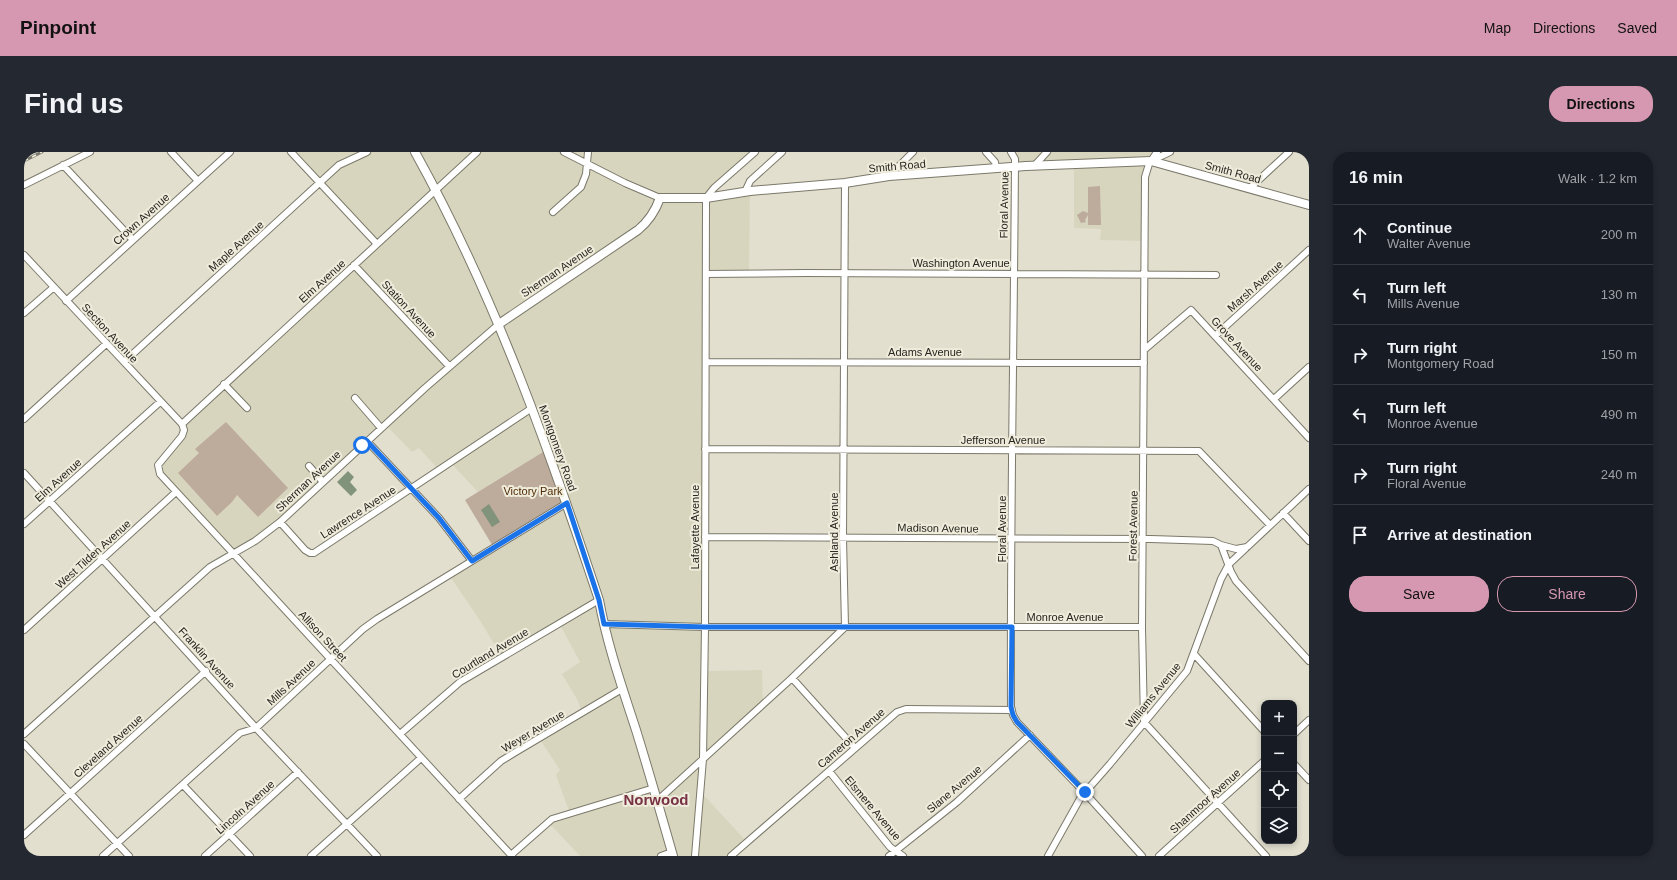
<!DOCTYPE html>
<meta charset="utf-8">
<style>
:root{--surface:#171b24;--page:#242831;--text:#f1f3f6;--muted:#9ea1a6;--line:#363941;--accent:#d698b0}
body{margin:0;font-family:Helvetica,sans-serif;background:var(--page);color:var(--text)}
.controls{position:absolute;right:12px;bottom:12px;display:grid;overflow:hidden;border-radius:8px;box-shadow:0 2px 6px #0003}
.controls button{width:36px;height:36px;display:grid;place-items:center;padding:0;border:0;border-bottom:1px solid var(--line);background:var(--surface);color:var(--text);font:20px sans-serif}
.stop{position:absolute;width:12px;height:12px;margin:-9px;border:3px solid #1a73e8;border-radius:50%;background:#fff}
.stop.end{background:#1a73e8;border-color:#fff;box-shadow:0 1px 4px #0008}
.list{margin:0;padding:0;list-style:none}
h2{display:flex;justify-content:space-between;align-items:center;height:52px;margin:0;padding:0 16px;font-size:17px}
h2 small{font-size:13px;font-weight:400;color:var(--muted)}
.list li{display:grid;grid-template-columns:26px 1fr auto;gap:12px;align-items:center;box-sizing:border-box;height:60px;padding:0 16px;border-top:1px solid var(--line)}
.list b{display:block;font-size:15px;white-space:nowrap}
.list p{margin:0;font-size:13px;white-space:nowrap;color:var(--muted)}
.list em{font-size:13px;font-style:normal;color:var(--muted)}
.actions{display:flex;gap:8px;padding:12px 16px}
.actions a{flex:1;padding:9px 0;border:1px solid var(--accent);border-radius:16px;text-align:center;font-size:14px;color:var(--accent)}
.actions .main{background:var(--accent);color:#111}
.icon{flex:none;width:22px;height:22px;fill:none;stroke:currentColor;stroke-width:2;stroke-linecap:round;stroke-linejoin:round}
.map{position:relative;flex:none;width:1285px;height:704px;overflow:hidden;border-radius:16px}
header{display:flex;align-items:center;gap:24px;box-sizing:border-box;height:56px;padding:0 20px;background:var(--accent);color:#111}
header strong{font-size:19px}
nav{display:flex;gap:22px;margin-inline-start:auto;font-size:14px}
.intro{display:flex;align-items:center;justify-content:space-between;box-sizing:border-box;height:96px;padding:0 24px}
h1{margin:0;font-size:28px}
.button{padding:10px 18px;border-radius:16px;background:var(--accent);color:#111;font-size:14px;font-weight:700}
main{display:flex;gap:24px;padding:0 24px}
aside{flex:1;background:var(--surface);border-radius:16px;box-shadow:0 2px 6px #0003}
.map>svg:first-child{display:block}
.built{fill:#d8d5be}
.green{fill:#bdab9c}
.water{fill:#81937a}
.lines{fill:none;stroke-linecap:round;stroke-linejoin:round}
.minor-casing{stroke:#7b796a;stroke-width:8}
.major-casing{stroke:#7b796a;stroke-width:10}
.minor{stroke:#fff;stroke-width:6}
.major{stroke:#fff;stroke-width:8}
.rail-casing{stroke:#7b796f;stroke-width:3}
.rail{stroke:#efecdc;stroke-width:1.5;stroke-dasharray:4.5;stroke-linecap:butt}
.route{stroke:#1a73e8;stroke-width:5}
.labels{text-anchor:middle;stroke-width:4;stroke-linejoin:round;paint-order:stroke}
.street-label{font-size:11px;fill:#26251f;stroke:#efecdc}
.park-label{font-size:11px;fill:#502c06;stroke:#efecdc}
.district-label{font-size:15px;font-weight:bold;fill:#783245;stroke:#efecdc}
</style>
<header>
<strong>Pinpoint</strong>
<nav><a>Map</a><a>Directions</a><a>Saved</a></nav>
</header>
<div class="intro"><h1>Find us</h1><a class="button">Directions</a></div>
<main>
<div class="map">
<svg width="1285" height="704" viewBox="0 0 1285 704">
<rect width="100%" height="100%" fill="#e2dfcf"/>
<!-- built -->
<path class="built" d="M267 0H731L683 46 726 39 725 121 682 122 680 519 738 518 739 553 679 607 676 639 723 690 707 704H556L524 670 546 662 532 623 536 618 515 586 558 561 554 549 538 522 556 510 535 471 478 505 455 467 425 423 543 351 524 297 454 340 427 311 415 318 395 296 388 300 361 272 256 370 208 401 152 340 134 315 158 284V272L352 92Z
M987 0H1133L1122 18 1120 89 1076 88 1077 77 1050 76V12L991 15Z"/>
<!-- green -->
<path class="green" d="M1076 34 1077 73H1064V63L1061 68 1062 70 1057 71 1053 63 1059 59 1064 61V35Z
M202 270 264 336 234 365 213 343 208 350 193 364 154 321 175 301 171 297Z
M524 297 543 351 470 396 441 348Z"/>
<!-- water -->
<path class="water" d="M324 319 330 325 326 330 333 338 327 344 313 330Z
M465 352 476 370 468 375 457 358Z"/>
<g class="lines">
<defs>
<path id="minor" d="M147 0 174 29
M267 0 353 92
M540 0 601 31 636 46
M962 0 971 10 972 16
M987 0 991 7C990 190 986 372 987 555L989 563 993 570 1061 641 1118 704
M1133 0 1125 12 1121 25 1118 475 1120 570 1242 704
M1129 8 1146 0
M39 13 109 88
M1010 14 1023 0
M865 24 889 0
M0 33 66 0
M1226 36 1265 0
M721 40 726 29 758 0
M529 60 557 35 562 22 564 0
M0 103 158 272 160 278 158 284 134 313 136 322 488 704
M330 113 425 214
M682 122 782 121 1192 123
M42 149 206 0
M0 161 30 135
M1191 184 1285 98
M1120 198 1167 158 1285 286
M100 210 315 13 343 0
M682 210 1120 211
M200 232 223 256
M331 246 357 276
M1250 247 1285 215
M0 267 82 192
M158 272 453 0
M343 289 415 366 448 409
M681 297 1175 299 1246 373
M285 314 299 330
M0 321 232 576 353 704
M1259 361 1285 389
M256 370 281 398 286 401H290L508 256
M0 372 136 250
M681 385 1127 387 1189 389 1197 393 1207 420 1212 429 1285 509
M1197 393 1212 397 1223 395
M580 472 681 475H1118
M0 478 152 340
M1170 502 1240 579
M768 526 831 596
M0 582 186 415 231 389 256 370 401 236 475 172
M376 582 436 530 575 448
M1270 582 1285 568
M0 592 105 704
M1270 612 1285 628
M805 619 866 695 879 704
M159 633 226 704
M435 647 477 609 490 601 598 537
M634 648 768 526 821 475 819 386 821 31
M0 683 182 519
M487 703 528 667 630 636
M79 704 216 581 232 576 339 477 353 467 543 351
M181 704 274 620
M287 704 397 606
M637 704 648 700
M671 704 679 607 681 475 682 46 690 36 731 0
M707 704 873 560 882 557 988 558
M865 704 933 650 1006 583
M1024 704 1057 645 1086 612 1163 519 1197 427 1205 412 1285 337
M1135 704 1240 609"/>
<path id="major" d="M391 0C470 142 524 294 575 448 583 492 598 535 612 578 625 620 637 662 649 704
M475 172 614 78C625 69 631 60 636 46H682L726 39 821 31 865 24 1002 14 1127 9 1285 53"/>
</defs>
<!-- minor casing -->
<use href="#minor" class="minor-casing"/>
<!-- major casing -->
<use href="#major" class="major-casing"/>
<!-- minor -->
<use href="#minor" class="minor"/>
<!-- major -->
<use href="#major" class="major"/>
<defs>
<path id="rail" d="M0 9 18 0"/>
</defs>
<!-- rail casing -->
<use href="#rail" class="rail-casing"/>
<!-- rail -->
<use href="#rail" class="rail"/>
</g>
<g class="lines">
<!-- route -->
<path class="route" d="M338 293 343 289 415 366 448 409 543 351 575 448 580 472 681 475H988L987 555 989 563 993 570 1061 640"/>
</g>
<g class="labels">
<!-- street labels -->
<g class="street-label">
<text transform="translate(873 14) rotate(-5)" y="4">Smith Road</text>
<text transform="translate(1209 20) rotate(15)" y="4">Smith Road</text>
<text transform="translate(980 53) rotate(-89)" y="4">Floral Avenue</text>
<text transform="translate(117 67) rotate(-42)" y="4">Crown Avenue</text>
<text transform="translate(212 94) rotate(-42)" y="4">Maple Avenue</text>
<text x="937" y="115">Washington Avenue</text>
<text transform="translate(533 119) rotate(-34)" y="4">Sherman Avenue</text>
<text transform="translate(298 129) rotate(-42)" y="4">Elm Avenue</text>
<text transform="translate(1231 134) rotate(-42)" y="4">Marsh Avenue</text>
<text transform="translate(385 157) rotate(47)" y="4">Station Avenue</text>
<text transform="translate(86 181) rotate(47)" y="4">Section Avenue</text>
<text transform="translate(1213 192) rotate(47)" y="4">Grove Avenue</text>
<text x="901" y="204">Adams Avenue</text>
<text x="979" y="292">Jefferson Avenue</text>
<text transform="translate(534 296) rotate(70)" y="4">Montgomery Road</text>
<text transform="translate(34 328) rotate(-42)" y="4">Elm Avenue</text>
<text transform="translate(284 329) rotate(-43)" y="4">Sherman Avenue</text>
<text transform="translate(334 360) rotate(-33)" y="4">Lawrence Avenue</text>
<text transform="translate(1109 374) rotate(-89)" y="4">Forest Avenue</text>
<text transform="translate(671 375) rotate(-90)" y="4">Lafayette Avenue</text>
<text transform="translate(914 376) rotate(1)" y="4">Madison Avenue</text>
<text transform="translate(978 377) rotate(-90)" y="4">Floral Avenue</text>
<text transform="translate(810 380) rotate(-90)" y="4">Ashland Avenue</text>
<text transform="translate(69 402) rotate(-42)" y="4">West Tilden Avenue</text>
<text x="1041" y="469">Monroe Avenue</text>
<text transform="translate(299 484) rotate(47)" y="4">Allison Street</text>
<text transform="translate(466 501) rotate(-31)" y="4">Courtland Avenue</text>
<text transform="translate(183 506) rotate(48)" y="4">Franklin Avenue</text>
<text transform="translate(267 530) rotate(-43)" y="4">Mills Avenue</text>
<text transform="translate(1129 543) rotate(-51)" y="4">Williams Avenue</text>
<text transform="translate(509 579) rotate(-31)" y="4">Weyer Avenue</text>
<text transform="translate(827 586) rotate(-41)" y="4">Cameron Avenue</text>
<text transform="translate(84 594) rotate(-42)" y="4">Cleveland Avenue</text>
<text transform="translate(930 637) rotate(-40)" y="4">Slane Avenue</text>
<text transform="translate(1181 649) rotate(-42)" y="4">Shanmoor Avenue</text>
<text transform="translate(221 655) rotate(-42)" y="4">Lincoln Avenue</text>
<text transform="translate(849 656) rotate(50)" y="4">Elsmere Avenue</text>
</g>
<!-- park labels -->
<g class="park-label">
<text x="509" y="343">Victory Park</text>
</g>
<!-- district labels -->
<g class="district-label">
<text x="632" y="653">Norwood</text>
</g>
</g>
</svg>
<div class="controls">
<button>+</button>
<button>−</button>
<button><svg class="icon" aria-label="locate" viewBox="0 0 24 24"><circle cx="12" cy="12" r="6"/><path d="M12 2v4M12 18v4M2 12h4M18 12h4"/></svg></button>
<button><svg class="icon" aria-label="layers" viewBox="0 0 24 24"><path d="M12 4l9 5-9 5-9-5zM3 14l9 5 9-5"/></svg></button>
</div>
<div class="stop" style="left:338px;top:293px"></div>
<div class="stop end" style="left:1061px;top:640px"></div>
</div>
<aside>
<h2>16 min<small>Walk · 1.2 km</small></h2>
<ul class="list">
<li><svg class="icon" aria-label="ahead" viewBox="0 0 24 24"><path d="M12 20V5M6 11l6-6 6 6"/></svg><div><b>Continue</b><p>Walter Avenue</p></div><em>200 m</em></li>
<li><svg class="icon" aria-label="left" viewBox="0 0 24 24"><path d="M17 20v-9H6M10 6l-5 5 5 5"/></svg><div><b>Turn left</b><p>Mills Avenue</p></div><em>130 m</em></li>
<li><svg class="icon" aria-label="right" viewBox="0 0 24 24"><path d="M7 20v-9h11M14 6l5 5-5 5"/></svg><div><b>Turn right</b><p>Montgomery Road</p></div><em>150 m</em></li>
<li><svg class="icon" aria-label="left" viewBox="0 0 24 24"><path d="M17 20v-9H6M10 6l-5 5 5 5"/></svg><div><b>Turn left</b><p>Monroe Avenue</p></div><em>490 m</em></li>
<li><svg class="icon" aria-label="right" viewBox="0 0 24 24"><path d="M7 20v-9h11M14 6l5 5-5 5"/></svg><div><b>Turn right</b><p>Floral Avenue</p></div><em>240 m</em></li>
<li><svg class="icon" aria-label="arrive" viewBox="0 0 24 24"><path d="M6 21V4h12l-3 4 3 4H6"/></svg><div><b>Arrive at destination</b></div></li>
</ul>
<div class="actions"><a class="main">Save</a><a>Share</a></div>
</aside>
</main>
